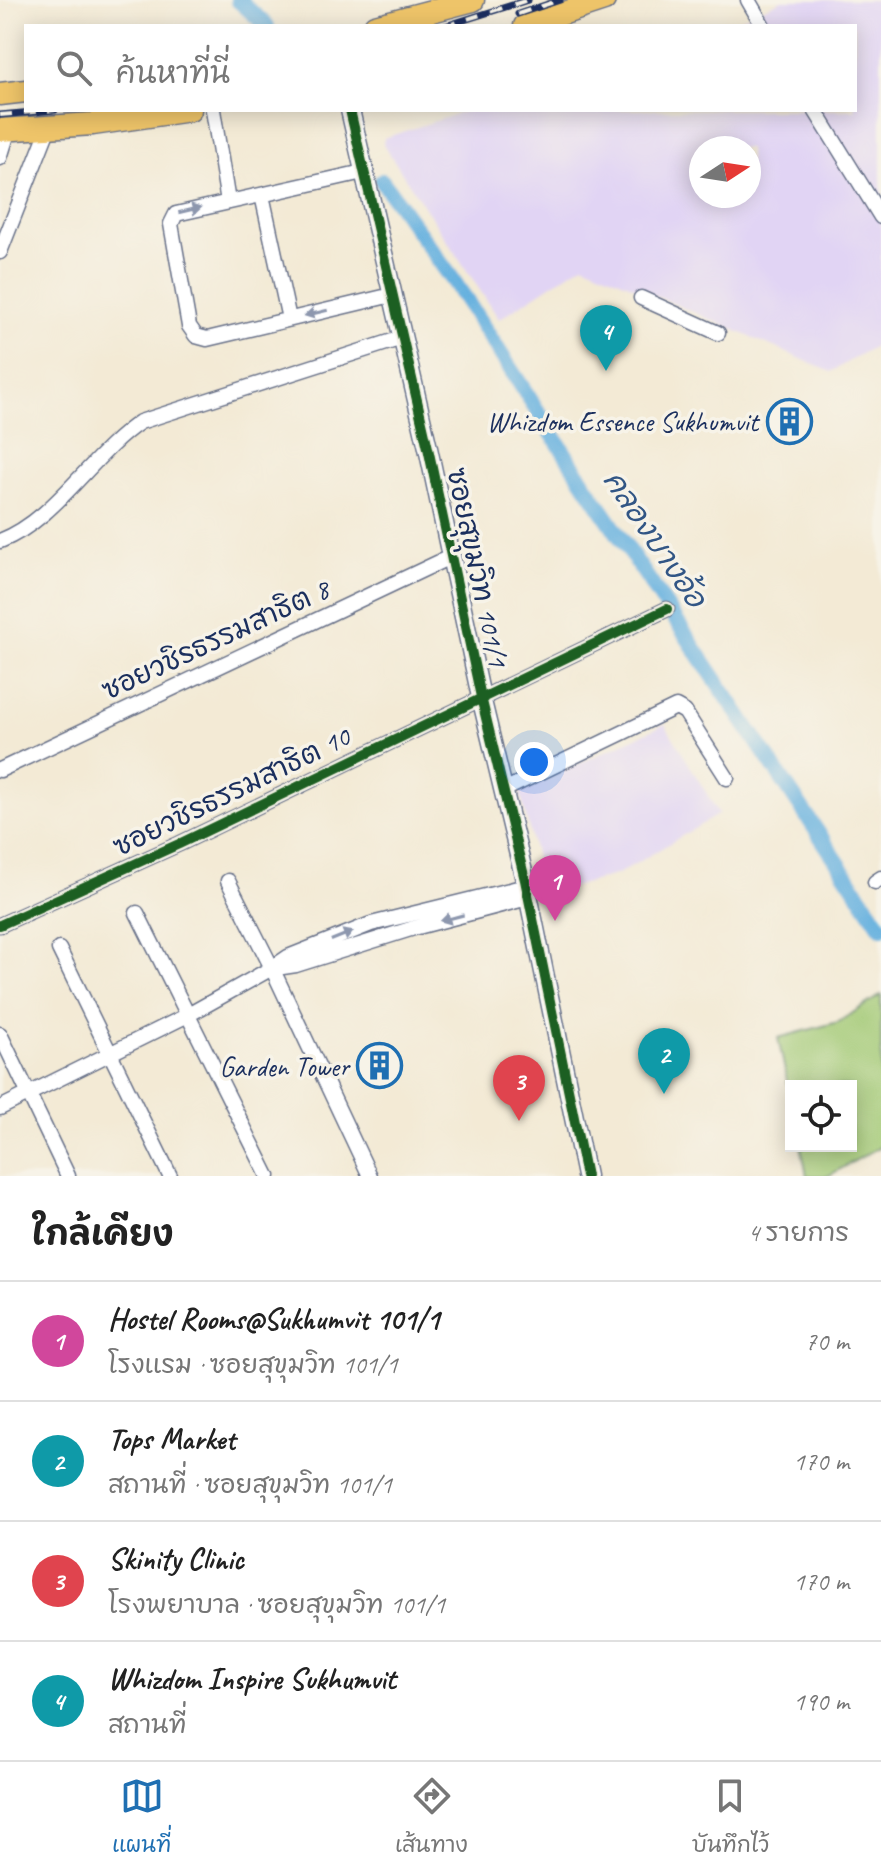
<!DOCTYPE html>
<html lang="th">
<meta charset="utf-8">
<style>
:root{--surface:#fff;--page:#f6f6f6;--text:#222;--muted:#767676;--line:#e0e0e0;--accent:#1f6fb2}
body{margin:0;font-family:Caveat,"Playpen Sans Thai",sans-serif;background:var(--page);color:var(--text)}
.controls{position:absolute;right:24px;bottom:24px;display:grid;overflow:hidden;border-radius:0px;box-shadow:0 4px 20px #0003}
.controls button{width:72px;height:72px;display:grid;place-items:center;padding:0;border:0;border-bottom:2px solid var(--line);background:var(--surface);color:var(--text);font:40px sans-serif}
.compass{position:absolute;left:689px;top:136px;width:72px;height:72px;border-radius:50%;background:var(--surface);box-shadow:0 4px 20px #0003;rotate:78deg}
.you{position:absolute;left:534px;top:762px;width:28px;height:28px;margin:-20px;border:6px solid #fff;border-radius:50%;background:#1a73e8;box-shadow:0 0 0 12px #1a73e833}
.badge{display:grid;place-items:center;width:52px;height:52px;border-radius:50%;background:var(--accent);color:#fff;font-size:26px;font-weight:700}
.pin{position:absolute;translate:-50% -66px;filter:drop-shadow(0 2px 4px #0008)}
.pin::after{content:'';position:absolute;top:42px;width:28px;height:24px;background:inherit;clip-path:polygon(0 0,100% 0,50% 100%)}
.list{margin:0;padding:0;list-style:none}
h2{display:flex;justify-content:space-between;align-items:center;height:104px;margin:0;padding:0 32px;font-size:34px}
h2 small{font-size:26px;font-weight:400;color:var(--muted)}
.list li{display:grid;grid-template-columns:52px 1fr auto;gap:24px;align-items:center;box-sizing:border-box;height:120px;padding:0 32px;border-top:2px solid var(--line)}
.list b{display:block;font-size:30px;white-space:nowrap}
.list p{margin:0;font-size:26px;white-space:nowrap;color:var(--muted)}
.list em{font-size:26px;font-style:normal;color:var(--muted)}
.icon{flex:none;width:44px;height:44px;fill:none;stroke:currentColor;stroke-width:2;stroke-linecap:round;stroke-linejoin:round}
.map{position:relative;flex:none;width:881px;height:1176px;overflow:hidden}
.search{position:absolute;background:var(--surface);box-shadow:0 4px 20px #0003;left:24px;right:24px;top:24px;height:88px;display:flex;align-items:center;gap:20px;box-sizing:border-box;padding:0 28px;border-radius:0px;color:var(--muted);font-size:30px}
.sheet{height:584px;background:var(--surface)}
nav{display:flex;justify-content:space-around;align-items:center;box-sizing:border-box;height:112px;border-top:2px solid var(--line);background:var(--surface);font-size:22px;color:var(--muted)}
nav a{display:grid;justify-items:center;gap:4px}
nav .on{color:var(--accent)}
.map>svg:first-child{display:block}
.built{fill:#e1d4f4;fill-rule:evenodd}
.green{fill:#a2c974;stroke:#5e7c69;stroke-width:2}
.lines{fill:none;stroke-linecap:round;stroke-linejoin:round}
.canal{stroke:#66b1df;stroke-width:16}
.minor-casing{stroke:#677088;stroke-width:17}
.tertiary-casing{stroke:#677088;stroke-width:21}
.primary-casing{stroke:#677088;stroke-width:25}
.minor{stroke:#fff;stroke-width:14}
.tertiary{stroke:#fff;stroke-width:18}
.primary{stroke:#eec469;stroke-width:22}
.rail-casing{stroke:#1b2f5e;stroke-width:7}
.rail{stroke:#f7f3e8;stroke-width:4;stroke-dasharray:12;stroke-linecap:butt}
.cycleway-casing{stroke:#f7f3e8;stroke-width:15}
.cycleway{stroke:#1b5e20;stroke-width:10}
.oneway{fill:#8d97ae}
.labels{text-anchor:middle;stroke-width:7;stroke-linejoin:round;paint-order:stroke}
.poi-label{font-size:28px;fill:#1b2f5e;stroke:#f7f3e8;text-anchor:end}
.street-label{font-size:28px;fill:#1b2f5e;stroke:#f7f3e8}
.water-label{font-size:30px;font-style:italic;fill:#325685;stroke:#f7f3e8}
</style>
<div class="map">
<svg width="881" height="1176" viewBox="0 0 881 1176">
<rect width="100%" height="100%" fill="#f7f3e8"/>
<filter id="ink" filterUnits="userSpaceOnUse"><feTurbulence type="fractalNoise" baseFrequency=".0125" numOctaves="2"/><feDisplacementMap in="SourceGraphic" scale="16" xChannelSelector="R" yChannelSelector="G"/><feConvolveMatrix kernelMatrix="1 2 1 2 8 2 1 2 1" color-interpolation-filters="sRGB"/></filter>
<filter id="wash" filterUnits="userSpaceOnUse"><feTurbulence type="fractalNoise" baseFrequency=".006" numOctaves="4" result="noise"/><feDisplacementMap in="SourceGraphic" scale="32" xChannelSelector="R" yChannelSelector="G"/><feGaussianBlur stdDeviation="1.8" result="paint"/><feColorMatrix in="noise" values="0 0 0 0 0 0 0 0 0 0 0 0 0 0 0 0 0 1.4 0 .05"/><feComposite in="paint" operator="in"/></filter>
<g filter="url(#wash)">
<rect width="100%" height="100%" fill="#f3ead5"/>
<!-- built -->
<path class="built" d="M782 0H881V342L831 372 583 264 499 319 383 144 384 138 469 110H855V26H725ZM701 148H749V196H701Z
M665 724 719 814 618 874 545 895 520 791Z"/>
<!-- green -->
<path class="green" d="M881 995V1146L828 1176H807L801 1146H851V1086H791V1100L778 1038 838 1022Z"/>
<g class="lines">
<!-- canal -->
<path class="canal" d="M238 0 267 26
M382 181 453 280 588 489 881 927"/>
</g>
</g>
<g filter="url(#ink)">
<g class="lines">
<defs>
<path id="minor" d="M748 0 763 26
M213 110 228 202
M815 110 881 217
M0 158 9 129
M363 172 176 214 171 224 189 326 196 336 207 339 392 295
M262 195 289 319
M0 252 49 127
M641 298 718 333
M0 541C55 520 91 455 140 422L402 338
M0 770 452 556
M504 790 676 707 685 712 727 778
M228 881 272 968 370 1176
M875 882 881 878
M137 913 268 1176
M0 925 179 844 667 609
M59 949 170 1176
M276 968 296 965 414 928 528 898
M0 1034 68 1176
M0 1108 188 1015 272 968 288 957 371 924 526 886"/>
<path id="tertiary" d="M350 110 428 448 481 697 525 880 586 1176"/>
<path id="primary" d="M375 26 473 0
M525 26 604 0
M0 94 26 91
M0 130 93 124 190 110"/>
</defs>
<!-- minor casing -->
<use href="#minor" class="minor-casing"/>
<!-- tertiary casing -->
<use href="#tertiary" class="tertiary-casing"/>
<!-- primary casing -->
<use href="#primary" class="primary-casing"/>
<!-- minor -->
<use href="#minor" class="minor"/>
<!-- tertiary -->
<use href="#tertiary" class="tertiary"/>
<!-- primary -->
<use href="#primary" class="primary"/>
<defs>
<path id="rail" d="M518 14 560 0
M445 26 528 0
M0 115 55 110"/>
</defs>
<!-- rail casing -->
<use href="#rail" class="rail-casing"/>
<!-- rail -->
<use href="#rail" class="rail"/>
<defs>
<path id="cycleway" d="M350 110 428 448 481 697 525 880 586 1176
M0 925 179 844 667 609"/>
</defs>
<!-- cycleway casing -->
<use href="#cycleway" class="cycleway-casing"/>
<!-- cycleway -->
<use href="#cycleway" class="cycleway"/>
</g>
<!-- one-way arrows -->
<defs><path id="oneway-solid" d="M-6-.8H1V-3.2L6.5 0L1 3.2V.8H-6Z" transform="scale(2)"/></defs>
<g class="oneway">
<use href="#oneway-solid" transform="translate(190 210) rotate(-13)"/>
<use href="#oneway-solid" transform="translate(316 313) rotate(167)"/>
<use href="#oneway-solid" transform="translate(452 918) rotate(165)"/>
<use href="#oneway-solid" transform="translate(342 936) rotate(-22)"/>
</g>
</g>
<!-- icons -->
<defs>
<symbol id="building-ring" viewBox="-11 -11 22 22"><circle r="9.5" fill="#f7f3e8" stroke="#1f6fb2" stroke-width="1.5"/><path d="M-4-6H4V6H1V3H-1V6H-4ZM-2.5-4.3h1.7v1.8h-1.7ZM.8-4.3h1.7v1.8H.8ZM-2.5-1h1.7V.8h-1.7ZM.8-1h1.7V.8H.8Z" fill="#1f6fb2"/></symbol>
</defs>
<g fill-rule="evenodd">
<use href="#building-ring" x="764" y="396" width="51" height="51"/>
<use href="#building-ring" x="354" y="1040" width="51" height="51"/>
</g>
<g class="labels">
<!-- poi labels -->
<g class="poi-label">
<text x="758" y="431">Whizdom Essence Sukhumvit</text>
<text x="349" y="1076">Garden Tower</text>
</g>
<!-- street labels -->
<g class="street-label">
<text transform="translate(478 567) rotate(78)" y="10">ซอยสุขุมวิท 101/1</text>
<text transform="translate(215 639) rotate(-25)" y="10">ซอยวชิรธรรมสาธิต 8</text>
<text transform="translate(231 791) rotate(-26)" y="10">ซอยวชิรธรรมสาธิต 10</text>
</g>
<!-- water labels -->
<g class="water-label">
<text transform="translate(655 539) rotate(56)" y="10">คลองบางอ้อ</text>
</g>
</g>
</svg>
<div class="controls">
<button><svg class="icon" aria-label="locate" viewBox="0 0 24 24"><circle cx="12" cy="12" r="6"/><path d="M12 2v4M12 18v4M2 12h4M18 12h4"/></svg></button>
</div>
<svg class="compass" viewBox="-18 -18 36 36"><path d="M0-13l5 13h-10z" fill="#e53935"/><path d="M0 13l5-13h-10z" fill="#767676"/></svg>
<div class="you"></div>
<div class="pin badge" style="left:555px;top:921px;background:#d1479c">1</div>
<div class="pin badge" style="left:664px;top:1094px;background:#0f9aa8">2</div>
<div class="pin badge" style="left:519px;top:1121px;background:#e0444e">3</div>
<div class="pin badge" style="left:606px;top:371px;background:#0f9aa8">4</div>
<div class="search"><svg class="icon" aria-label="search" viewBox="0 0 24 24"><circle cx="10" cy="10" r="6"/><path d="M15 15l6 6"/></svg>ค้นหาที่นี่</div>
</div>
<section class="sheet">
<h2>ใกล้เคียง<small>4 รายการ</small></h2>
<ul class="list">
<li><span class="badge" style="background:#d1479c">1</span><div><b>Hostel Rooms@Sukhumvit 101/1</b><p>โรงแรม · ซอยสุขุมวิท 101/1</p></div><em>70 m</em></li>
<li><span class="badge" style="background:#0f9aa8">2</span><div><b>Tops Market</b><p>สถานที่ · ซอยสุขุมวิท 101/1</p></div><em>170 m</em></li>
<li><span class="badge" style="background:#e0444e">3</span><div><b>Skinity Clinic</b><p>โรงพยาบาล · ซอยสุขุมวิท 101/1</p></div><em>170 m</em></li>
<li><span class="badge" style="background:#0f9aa8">4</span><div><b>Whizdom Inspire Sukhumvit</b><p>สถานที่</p></div><em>190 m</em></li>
</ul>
</section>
<nav>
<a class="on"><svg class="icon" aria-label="map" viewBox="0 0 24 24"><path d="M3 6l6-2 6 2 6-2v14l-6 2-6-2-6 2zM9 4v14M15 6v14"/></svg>แผนที่</a>
<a><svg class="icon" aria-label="directions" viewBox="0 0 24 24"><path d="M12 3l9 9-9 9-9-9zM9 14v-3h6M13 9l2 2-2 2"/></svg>เส้นทาง</a>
<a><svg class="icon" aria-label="saved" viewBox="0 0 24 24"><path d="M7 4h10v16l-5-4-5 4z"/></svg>บันทึกไว้</a>
</nav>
